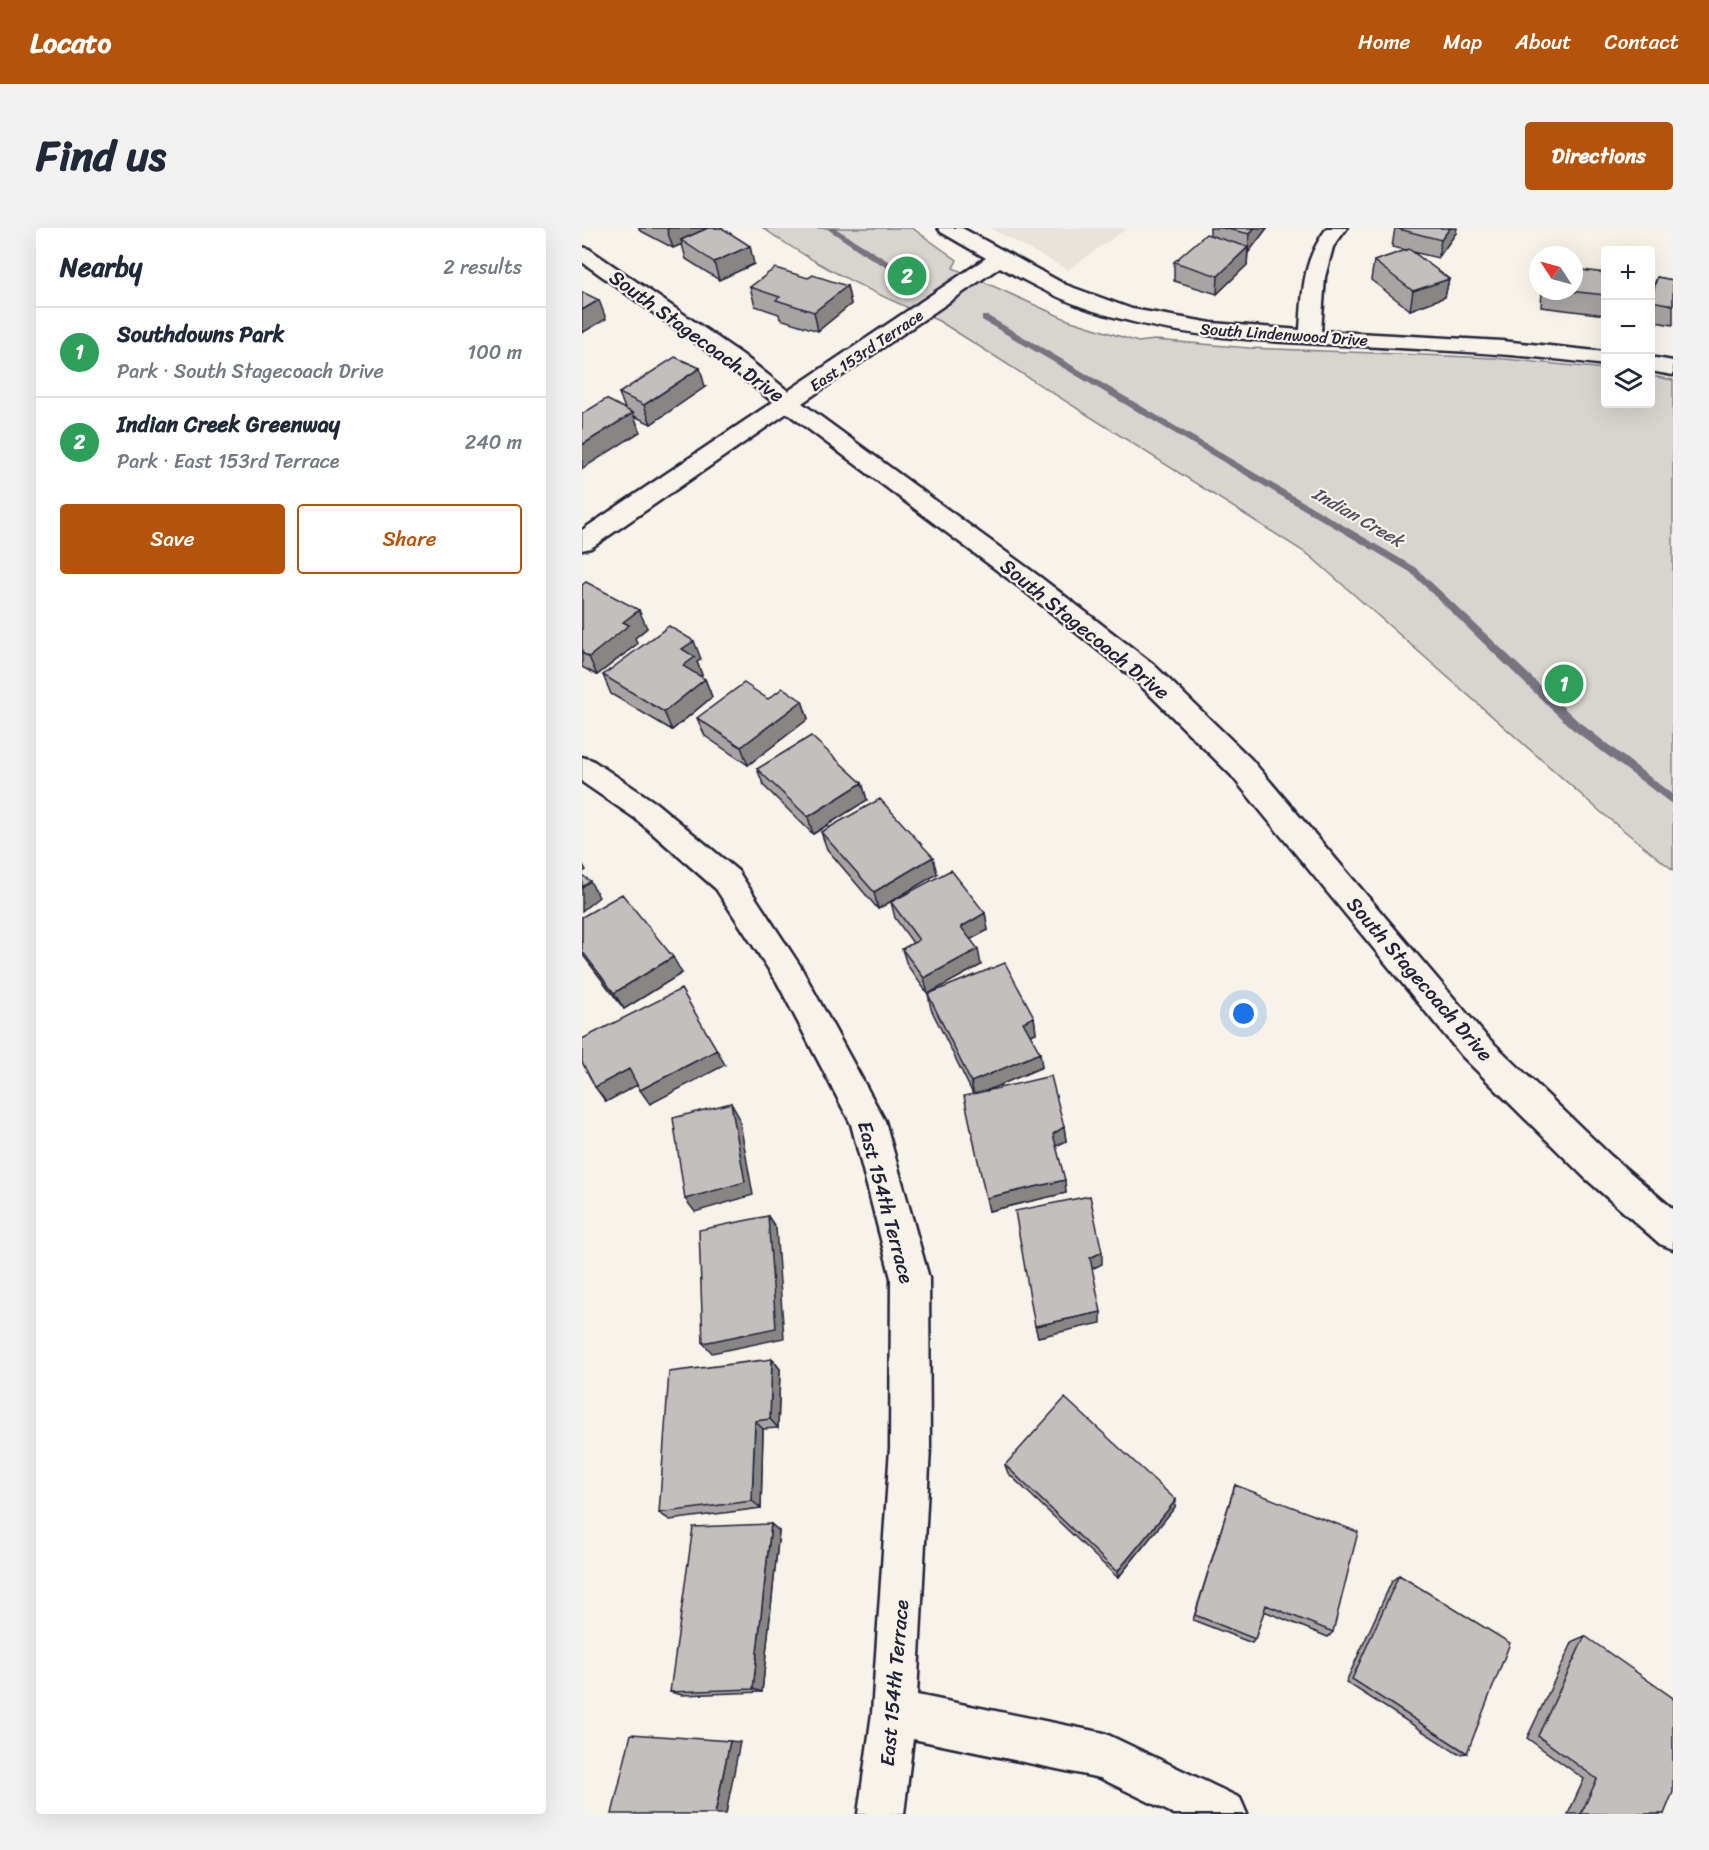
<!DOCTYPE html>
<meta charset="utf-8">
<style>
:root{--surface:#fff;--page:#f2f2f3;--text:#1f2937;--muted:#747a83;--line:#e0e1e3;--accent:#b45309}
body{margin:0;font-family:Sriracha,sans-serif;background:var(--page);color:var(--text)}
.controls{position:absolute;right:18px;top:18px;display:grid;overflow:hidden;border-radius:6px;box-shadow:0 6px 24px #0002}
.controls button{width:54px;height:54px;display:grid;place-items:center;padding:0;border:0;border-bottom:2px solid var(--line);background:var(--surface);color:var(--text);font:30px sans-serif}
.compass{position:absolute;left:947px;top:18px;width:54px;height:54px;border-radius:50%;background:var(--surface);box-shadow:0 6px 24px #0002;rotate:306deg}
.you{position:absolute;left:662px;top:786px;width:21px;height:21px;margin:-15px;border:4px solid #fff;border-radius:50%;background:#1a73e8;box-shadow:0 0 0 9px #1a73e833}
.badge{display:grid;place-items:center;width:39px;height:39px;border-radius:50%;background:var(--accent);color:#fff;font-size:20px;font-weight:700}
.pin{position:absolute;translate:-50% -50%;border:3px solid #fff;box-shadow:0 2px 6px #0006}
.list{margin:0;padding:0;list-style:none}
h2{display:flex;justify-content:space-between;align-items:center;height:78px;margin:0;padding:0 24px;font-size:26px}
h2 small{font-size:20px;font-weight:400;color:var(--muted)}
.list li{display:grid;grid-template-columns:39px 1fr auto;gap:18px;align-items:center;box-sizing:border-box;height:90px;padding:0 24px;border-top:2px solid var(--line)}
.list b{display:block;font-size:22px;white-space:nowrap}
.list p{margin:0;font-size:20px;white-space:nowrap;color:var(--muted)}
.list em{font-size:20px;font-style:normal;color:var(--muted)}
.actions{display:flex;gap:12px;padding:18px 24px}
.actions a{flex:1;padding:14px 0;border:2px solid var(--accent);border-radius:6px;text-align:center;font-size:21px;color:var(--accent)}
.actions .main{background:var(--accent);color:#fff}
.icon{flex:none;width:33px;height:33px;fill:none;stroke:currentColor;stroke-width:2;stroke-linecap:round;stroke-linejoin:round}
.map{position:relative;flex:none;width:1091px;height:1586px;overflow:hidden;border-radius:6px}
header{display:flex;align-items:center;gap:36px;box-sizing:border-box;height:84px;padding:0 30px;background:var(--accent);color:#fff}
header strong{font-size:28px}
nav{display:flex;gap:33px;margin-inline-start:auto;font-size:21px}
.intro{display:flex;align-items:center;justify-content:space-between;box-sizing:border-box;height:144px;padding:0 36px}
h1{margin:0;font-size:42px}
.button{padding:15px 27px;border-radius:6px;background:var(--accent);color:#fff;font-size:21px;font-weight:700}
main{display:flex;gap:36px;padding:0 36px}
aside{flex:1;background:var(--surface);border-radius:6px;box-shadow:0 6px 24px #0002}
.map>svg:first-child{display:block}
.built{fill:#e7e3db}
.green{fill:#d8d5cf;stroke:#7d7c85;stroke-width:1.5}
.lines{fill:none;stroke-linecap:round;stroke-linejoin:round}
.stream{fill:#76747f;fill-rule:evenodd}
.minor-casing{stroke:#22223b;stroke-width:5}
.minor{fill:#f7f3e8;fill-rule:evenodd}
.wall{fill:#a7a4a3;stroke:#22223b;stroke-width:1.5}
.shaded-wall{fill:#888684;stroke:#22223b;stroke-width:1.5}
.building{fill:#c2bfbd;stroke:#22223b;stroke-width:1.5}
.labels{text-anchor:middle;stroke-width:4.5;stroke-linejoin:round;paint-order:stroke}
.far-street-label{font-size:16px;fill:#22223b;stroke:#f7f3e8}
.far-water-label{font-size:18px;font-style:italic;fill:#535263;stroke:#f7f3e8}
.street-label{font-size:20px;fill:#22223b;stroke:#f7f3e8}
</style>
<header>
<strong>Locato</strong>
<nav><a>Home</a><a>Map</a><a>About</a><a>Contact</a></nav>
</header>
<div class="intro"><h1>Find us</h1><a class="button">Directions</a></div>
<main>
<aside>
<h2>Nearby<small>2 results</small></h2>
<ul class="list">
<li><span class="badge" style="background:#2e9e5b">1</span><div><b>Southdowns Park</b><p>Park · South Stagecoach Drive</p></div><em>100 m</em></li>
<li><span class="badge" style="background:#2e9e5b">2</span><div><b>Indian Creek Greenway</b><p>Park · East 153rd Terrace</p></div><em>240 m</em></li>
</ul>
<div class="actions"><a class="main">Save</a><a>Share</a></div>
</aside>
<div class="map">
<svg width="1091" height="1586" viewBox="0 0 1091 1586">
<rect width="100%" height="100%" fill="#f7f3e8"/>
<filter id="ink" filterUnits="userSpaceOnUse"><feTurbulence type="fractalNoise" baseFrequency=".0167" numOctaves="2"/><feDisplacementMap in="SourceGraphic" scale="12" xChannelSelector="R" yChannelSelector="G"/><feConvolveMatrix kernelMatrix="1 2 1 2 8 2 1 2 1" color-interpolation-filters="sRGB"/></filter>
<g filter="url(#ink)">
<!-- built -->
<path class="built" d="M408 0H545L486 42Z"/>
<!-- green -->
<path class="green" d="M181 0H330L375 32 371 40 486 92 556 114 573 112 667 120 912 130 1023 141V176H1068L1069 148 1091 152V642L1020 585 727 327 357 93C295 67 236 39 181 0Z"/>
<g class="lines">
<!-- stream -->
<path class="stream" d="M244 0H253L330 48 323 50 288 30Z
M400 88H406L834 340 997 494 1091 567V577L989 500 828 344 400 92Z"/>
<defs>
<path id="minor" d="M356 0H380L484 57 550 81 630 95 718 102C721 62 720 34 745 0H765L751 19 743 49 739 103 920 113 1023 124V137C936 125 848 122 760 117 675 113 590 109 509 82 477 71 447 55 418 39L220 175 458 349 571 436 669 531 904 808 1029 928 1091 981V1021L1078 1016 1003 950 880 828 649 547 551 450 440 361 205 185 9 320 0 322V302L191 174 145 137 0 34V19L7 21 161 127 206 163 404 30 359 4Z
M1068 129 1091 133V147L1068 143Z
M0 529 10 532 74 575 156 643 217 736 303 893 347 1050 348 1220 335 1467 522 1505 658 1570 665 1586H592L518 1550 331 1511 322 1586H276L290 1485 308 1220 309 1050 269 896 195 754 134 661 54 591 0 554Z"/>
</defs>
<!-- minor casing -->
<use href="#minor" class="minor-casing"/>
<!-- minor -->
<use href="#minor" class="minor"/>
</g>
<!-- wall -->
<path class="wall" d="M57 0H140L172 36 137 52 104 31 100 16 91 20 57 2Z
M628 0H685L666 25 665 37 635 66 592 53V34L628 7Z
M813 0 874 5 856 30 831 24 867 51 863 69 828 82 789 52 792 33 824 22 810 19Z
M1023 45V87L959 79 960 63H992Z
M1075 49 1091 52V97L1068 93V67Z
M226 50 265 58 269 76 236 103 198 91 197 86 173 78 168 59Z
M123 159 69 196 52 188 58 204 43 181 37 165Z
M0 357 65 400 53 410 55 416 15 447 0 439Z
M119 431 115 434 120 447 118 449 123 451 130 469 90 502 29 466 21 447Z
M186 471 220 473 226 491 166 537 123 508 115 490Z
M175 541 280 555 285 572 231 606 182 558Z
M239 604 355 646 296 681 245 621Z
M309 674 403 685 406 702 388 711 399 737 347 765 452 789 454 805 448 807 460 839 404 863 482 899 484 913 474 918 484 965 407 983 391 866 349 781 346 766 325 737 320 721 331 715 313 690Z
M0 689 100 745 42 781 0 726Z
M190 1131 198 1141 196 1200 181 1201 179 1280 88 1292 77 1285Z
M423 1237 594 1272 593 1279 536 1350 426 1245Z
M653 1257 751 1404 746 1409 682 1383 673 1411 670 1415 611 1392Z
M189 1296 197 1303 180 1464 100 1467 88 1464Z
M817 1347 885 1525 876 1526 764 1454 810 1353Z
M1003 1408 1082 1586H986L1002 1551 945 1510 991 1413Z"/>
<!-- shaded-wall -->
<path class="shaded-wall" d="M88 0H126L99 12 100 16 91 20 85 2Z
M672 0H685L666 25 668 6Z
M868 0H875L874 5 856 30 859 12Z
M168 18 172 36 137 52 132 34Z
M666 19 665 37 635 66 636 48Z
M867 51 863 69 828 82 831 63Z
M265 58 269 76 236 103 232 84Z
M17 72 24 91 0 105V82Z
M118 140 123 159 69 196 62 177Z
M51 185 58 204 0 241V217Z
M57 382 65 400 53 410 55 416 15 447 7 429 41 394Z
M112 413 119 431 115 434 120 447 108 457 101 438 100 421Z
M123 451 130 469 90 502 82 484Z
M220 473 226 491 166 537 159 519Z
M280 555 285 572 231 606 226 589Z
M351 629 355 646 296 681 292 664Z
M0 635 4 642 0 645Z
M8 653 17 669 0 683V659Z
M403 685 406 702 382 715 379 699Z
M396 721 399 737 346 766 342 750Z
M91 729 100 745 42 781 32 765Z
M452 789 454 805 443 809 441 794Z
M135 822 143 837 68 876 58 862Z
M458 825 460 839 392 868 389 854Z
M47 841 57 856 24 874 13 859Z
M149 875 157 889 171 967 113 984 103 971Z
M482 899 484 913 472 919 471 906Z
M483 952 484 965 407 983 404 970Z
M186 988 194 1000 202 1110 130 1125 121 1115Z
M520 1024V1036L508 1042V1030Z
M519 1084V1095L456 1109 453 1098Z
M190 1131 198 1141 196 1200 188 1191Z
M173 1193 181 1201 179 1280 170 1273Z
M594 1272 593 1279 536 1350 535 1344Z
M189 1296 197 1303 180 1464 171 1461Z
M148 1513 158 1514 144 1586H133Z"/>
<!-- building -->
<path class="building" d="M126 0H140L168 18 132 34 99 12Z
M640 0H672L668 6Z
M813 0H868L859 12Z
M624 6 666 19 636 48 592 34Z
M827 21 867 51 831 63 792 33Z
M193 40 226 50 231 47 265 58 232 84 194 72 198 69 168 59Z
M992 41 1023 45V67L987 63H992Z
M1075 49 1091 52V77L1069 73Z
M0 64 17 72 0 82Z
M93 129 118 140 62 177 37 165Z
M24 171 51 185 0 217V186Z
M4 354 57 382 41 394 47 397 7 429 0 425V357Z
M87 398 112 413 100 421 113 429 101 438 123 451 82 484 21 447Z
M162 455 186 471 201 460 220 473 159 519 115 490Z
M229 508 280 555 226 589 175 541Z
M298 571 351 629 292 664 239 604Z
M369 642 403 685 379 699 396 721 342 750 320 721 337 712 309 674Z
M0 647 8 653 0 659Z
M40 666 91 729 32 765 0 723V689Z
M423 735 452 789 441 794 458 825 389 854 346 766Z
M99 761 135 822 58 862 47 841 13 859 0 834V811Z
M469 848 482 899 471 906 483 952 404 970 382 868Z
M149 875 163 954 103 971 91 890Z
M508 968 520 1024 508 1030 519 1084 453 1098 433 983Z
M186 988 194 1100 121 1115 117 1002Z
M190 1131 188 1191 173 1193 170 1273 77 1285 87 1144Z
M483 1170 594 1272 535 1344 423 1237Z
M653 1257 776 1304 751 1404 684 1377 673 1411 613 1387Z
M189 1296 171 1461 88 1464 111 1299Z
M817 1347 928 1415 885 1525 770 1451Z
M1003 1408 1091 1470V1564L1082 1586H999L1015 1551 956 1508Z
M49 1506 148 1513 133 1586H30Z"/>
</g>
<g class="labels">
<!-- far-street labels -->
<g class="far-street-label">
<text transform="translate(702 106) rotate(4)" y="6">South Lindenwood Drive</text>
<text transform="translate(284 122) rotate(-34)" y="6">East 153rd Terrace</text>
</g>
<!-- far-water labels -->
<g class="far-water-label">
<text transform="translate(776 289) rotate(30)" y="6">Indian Creek</text>
</g>
<!-- street labels -->
<g class="street-label">
<text transform="translate(115 108) rotate(36)" y="7">South Stagecoach Drive</text>
<text transform="translate(503 401) rotate(39)" y="7">South Stagecoach Drive</text>
<text transform="translate(838 751) rotate(49)" y="7">South Stagecoach Drive</text>
<text transform="translate(304 974) rotate(75)" y="7">East 154th Terrace</text>
<text transform="translate(312 1455) rotate(-85)" y="7">East 154th Terrace</text>
</g>
</g>
</svg>
<div class="controls">
<button>+</button>
<button>−</button>
<button><svg class="icon" aria-label="layers" viewBox="0 0 24 24"><path d="M12 4l9 5-9 5-9-5zM3 14l9 5 9-5"/></svg></button>
</div>
<svg class="compass" viewBox="-18 -18 36 36"><path d="M0-13l5 13h-10z" fill="#e53935"/><path d="M0 13l5-13h-10z" fill="#747a83"/></svg>
<div class="you"></div>
<div class="pin badge" style="left:982px;top:456px;background:#2e9e5b">1</div>
<div class="pin badge" style="left:325px;top:48px;background:#2e9e5b">2</div>
</div>
</main>
